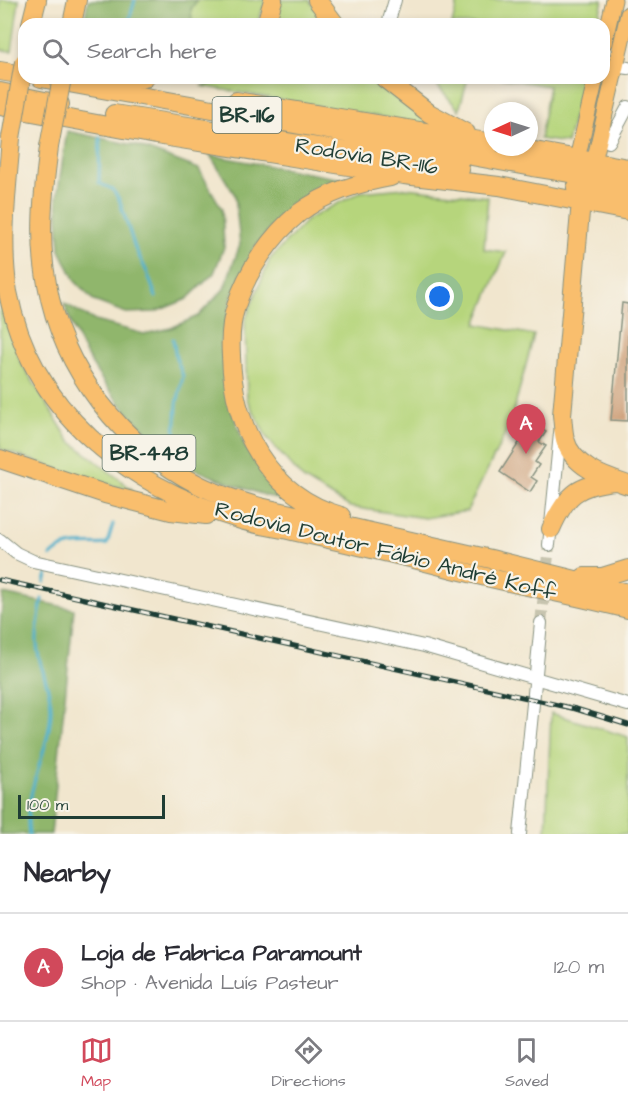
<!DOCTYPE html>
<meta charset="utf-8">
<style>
:root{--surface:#fff;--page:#f2f2f3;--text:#2b2b33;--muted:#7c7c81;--line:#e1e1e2;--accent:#d1495b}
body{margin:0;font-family:"Architects Daughter",sans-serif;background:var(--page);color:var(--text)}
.compass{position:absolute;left:484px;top:102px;width:54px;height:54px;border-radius:50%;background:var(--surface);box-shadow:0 3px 9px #0003;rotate:266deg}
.scale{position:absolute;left:18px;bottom:15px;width:147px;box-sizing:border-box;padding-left:6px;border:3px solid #1f3d34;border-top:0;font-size:16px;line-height:21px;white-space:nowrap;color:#1f3d34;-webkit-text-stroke:4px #f7f3e8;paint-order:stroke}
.you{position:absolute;left:440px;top:297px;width:21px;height:21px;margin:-15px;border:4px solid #fff;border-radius:50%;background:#1a73e8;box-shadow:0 0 0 9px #1a73e833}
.badge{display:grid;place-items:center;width:39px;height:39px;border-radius:50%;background:var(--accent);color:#fff;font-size:20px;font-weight:700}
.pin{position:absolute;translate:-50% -50px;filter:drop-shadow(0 2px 3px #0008)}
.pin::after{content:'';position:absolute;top:32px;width:21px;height:18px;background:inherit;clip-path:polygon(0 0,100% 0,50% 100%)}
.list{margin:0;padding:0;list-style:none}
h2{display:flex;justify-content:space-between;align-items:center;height:78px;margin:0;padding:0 24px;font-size:26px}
h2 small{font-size:20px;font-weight:400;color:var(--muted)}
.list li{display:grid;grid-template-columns:39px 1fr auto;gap:18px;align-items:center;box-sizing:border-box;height:108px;padding:0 24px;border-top:2px solid var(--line)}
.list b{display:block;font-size:22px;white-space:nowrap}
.list p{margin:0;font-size:20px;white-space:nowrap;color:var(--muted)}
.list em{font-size:20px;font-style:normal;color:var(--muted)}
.icon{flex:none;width:33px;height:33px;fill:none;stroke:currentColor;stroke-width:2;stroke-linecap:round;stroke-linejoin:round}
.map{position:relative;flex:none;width:628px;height:834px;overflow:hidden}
.search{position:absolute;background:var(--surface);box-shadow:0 3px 9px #0003;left:18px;right:18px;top:18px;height:66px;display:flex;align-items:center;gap:15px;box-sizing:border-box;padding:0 21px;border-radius:18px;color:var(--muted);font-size:22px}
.sheet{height:186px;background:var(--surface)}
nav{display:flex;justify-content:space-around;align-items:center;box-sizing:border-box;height:84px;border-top:2px solid var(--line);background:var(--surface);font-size:16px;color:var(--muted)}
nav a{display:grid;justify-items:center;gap:3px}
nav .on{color:var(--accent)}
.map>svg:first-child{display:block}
.green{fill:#b6d57c;stroke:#6a8958;stroke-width:1.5}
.forest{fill:#90b66c;stroke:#587a50;stroke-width:1.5}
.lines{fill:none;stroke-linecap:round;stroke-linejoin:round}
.stream{stroke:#4eb1cd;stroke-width:3}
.building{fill:#d0a581}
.minor-tunnel{stroke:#c7c4af;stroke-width:12;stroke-dasharray:12 6;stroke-linecap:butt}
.minor-casing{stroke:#889281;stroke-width:14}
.major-casing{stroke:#889281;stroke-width:17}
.highway-casing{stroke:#889281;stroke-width:20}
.minor{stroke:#fff;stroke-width:12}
.major{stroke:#f9be6d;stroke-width:15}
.highway{stroke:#f9be6d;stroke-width:18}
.rail-casing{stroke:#1f3d34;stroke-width:5}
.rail{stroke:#f7f3e8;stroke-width:3;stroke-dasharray:9;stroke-linecap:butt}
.highway-bridge-casing{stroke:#889281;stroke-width:20;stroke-linecap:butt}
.highway-bridge{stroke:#f9be6d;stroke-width:18}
.labels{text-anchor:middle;stroke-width:4.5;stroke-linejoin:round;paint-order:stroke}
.shield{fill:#f7f3e8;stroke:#60746a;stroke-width:1.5}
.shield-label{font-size:21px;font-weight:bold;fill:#1f3d34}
.street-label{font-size:22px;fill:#1f3d34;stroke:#f7f3e8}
</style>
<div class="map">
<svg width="628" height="834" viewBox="0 0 628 834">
<rect width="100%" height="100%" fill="#f7f3e8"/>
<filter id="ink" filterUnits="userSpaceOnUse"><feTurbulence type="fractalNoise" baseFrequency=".0167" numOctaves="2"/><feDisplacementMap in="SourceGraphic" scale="12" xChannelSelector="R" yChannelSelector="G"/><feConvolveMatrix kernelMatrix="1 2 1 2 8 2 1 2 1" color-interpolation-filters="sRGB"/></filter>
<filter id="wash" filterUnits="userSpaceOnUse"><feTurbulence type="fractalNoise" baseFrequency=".008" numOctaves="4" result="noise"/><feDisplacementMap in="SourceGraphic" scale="24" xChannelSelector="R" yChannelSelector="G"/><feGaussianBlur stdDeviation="1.35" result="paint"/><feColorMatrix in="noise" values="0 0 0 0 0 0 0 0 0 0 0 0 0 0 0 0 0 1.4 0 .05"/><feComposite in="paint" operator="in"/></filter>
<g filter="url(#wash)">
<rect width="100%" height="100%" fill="#f1e6ce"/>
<!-- green -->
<path class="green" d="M0 0H19L12 51 0 50Z
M197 0H266L257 24H192L191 9Z
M281 0H309L326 24H276Z
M458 0H603L597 24H452Z
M231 78H373L383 88 434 126 202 86Z
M439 78H468L459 110 437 85Z
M501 78H583L567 143 540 139 549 86Z
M405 188 488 197 484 249 506 252 476 324 534 335 510 424 467 511 425 518 350 507 303 479 267 438 247 399 245 321 270 259 308 219 360 192Z
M0 292 20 361 69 440 133 490 92 481 0 449Z
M551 713 628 737V834H546Z"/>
<!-- forest -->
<path class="forest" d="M88 0H197L191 9 192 24H84Z
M67 131 138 146 199 169 222 209 224 247 214 273 187 299 155 312 126 313 94 301 75 281 60 250 57 198Z
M210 155 347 180 283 213 255 247 233 293 221 342 229 401 245 447 285 495 301 505C273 499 248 490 222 480 212 476 201 473 192 467 133 429 85 370 64 303L95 321 144 334 171 328 198 316 224 289 240 245 235 195Z
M3 594 74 609 51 834H0V629Z"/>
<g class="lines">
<!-- stream -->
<path class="stream" d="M128 24 135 0
M100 137 99 183 112 189 119 199 135 248 147 272 156 297
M173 339 176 358 183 376 177 404 175 435
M51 556C66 540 87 546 107 544L113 524
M45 582 48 571
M29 834C22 792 51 750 51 708 51 686 38 666 37 644 36 630 40 613 42 599"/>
</g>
<g id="blocks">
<!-- building -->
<path class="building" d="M622 303 628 304V421L611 420Z
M532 423 546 432 539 442 546 446 535 462 539 465 531 477 537 481 530 492 500 472Z"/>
</g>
</g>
<g filter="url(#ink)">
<use href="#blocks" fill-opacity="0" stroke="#889281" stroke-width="1.5"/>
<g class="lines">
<!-- minor-tunnel -->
<path class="minor-tunnel" d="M541 623 549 545"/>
<defs>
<path id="minor" d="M388 24 395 0
M604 65 628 68
M609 142 628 107
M0 540 16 553 33 561 424 646 628 705
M549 545 560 433
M520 834 541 623"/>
<path id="major" d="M604 43 614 0
M577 159 596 78
M594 162 628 14"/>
<path id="highway" d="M317 0 335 24
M31 24 37 0
M72 24 77 0
M266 24 273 0
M0 71 24 75
M41 78 533 167 628 182
M384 78 429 113 466 133
M108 79 145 78
M0 92 60 104
M236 101 493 143
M0 106 156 135 404 175 499 186 628 211
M114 114 460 170
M11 138C7 189 0 242 8 292 31 412 127 485 238 519 253 524 268 526 283 529 315 536 348 543 380 551 416 559 451 569 486 577 534 588 581 597 628 609
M49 147C43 193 38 239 47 284 62 370 122 446 199 485 219 495 239 501 260 507L491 559 628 593
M513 147 628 168
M576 188 628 197
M581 201 562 415C563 423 563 431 565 439 572 467 604 477 628 485
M0 459 105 494 171 511 206 515
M341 516C268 495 233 427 231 356 230 340 231 321 236 306 247 271 271 236 299 213 327 192 358 183 391 177
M551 529C566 495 577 485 614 481
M584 577H602L628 569"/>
</defs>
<!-- minor casing -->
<use href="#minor" class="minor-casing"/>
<!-- major casing -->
<use href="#major" class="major-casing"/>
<!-- highway casing -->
<use href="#highway" class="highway-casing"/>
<!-- minor -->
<use href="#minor" class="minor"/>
<!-- major -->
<use href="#major" class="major"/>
<!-- highway -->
<use href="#highway" class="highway"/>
<defs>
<path id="rail" d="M0 580 576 709 628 725"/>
</defs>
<!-- rail casing -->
<use href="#rail" class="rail-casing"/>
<!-- rail -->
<use href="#rail" class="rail"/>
<defs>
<path id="highway-bridge" d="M11 138 24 62
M49 147 62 78"/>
</defs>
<!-- highway-bridge casing -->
<use href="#highway-bridge" class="highway-bridge-casing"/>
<!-- highway-bridge -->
<use href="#highway-bridge" class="highway-bridge"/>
</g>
</g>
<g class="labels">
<!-- shield labels -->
<g class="shield">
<rect x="212.5" y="97" width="69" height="36" rx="4.5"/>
<rect x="102.5" y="435" width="93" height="36" rx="4.5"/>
</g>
<g class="shield-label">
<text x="247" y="122">BR-116</text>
<text x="149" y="460">BR-448</text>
</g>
<!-- street labels -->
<g class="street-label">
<text transform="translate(367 155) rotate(9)" y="8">Rodovia BR-116</text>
<text transform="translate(386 550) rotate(14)" y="8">Rodovia Doutor Fábio André Koff</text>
</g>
</g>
</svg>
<svg class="compass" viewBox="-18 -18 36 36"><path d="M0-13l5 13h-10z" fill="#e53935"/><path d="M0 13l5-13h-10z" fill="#7c7c81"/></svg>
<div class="scale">100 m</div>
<div class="you"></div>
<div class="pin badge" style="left:526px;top:454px">A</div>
<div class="search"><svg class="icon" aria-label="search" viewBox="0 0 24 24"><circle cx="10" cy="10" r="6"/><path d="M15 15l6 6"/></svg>Search here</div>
</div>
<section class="sheet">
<h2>Nearby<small></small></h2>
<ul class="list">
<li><span class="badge">A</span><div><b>Loja de Fabrica Paramount</b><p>Shop · Avenida Luís Pasteur</p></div><em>120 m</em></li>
</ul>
</section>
<nav>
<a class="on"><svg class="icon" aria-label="map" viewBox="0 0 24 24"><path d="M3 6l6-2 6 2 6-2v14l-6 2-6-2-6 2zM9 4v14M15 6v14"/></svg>Map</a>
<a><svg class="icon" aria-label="directions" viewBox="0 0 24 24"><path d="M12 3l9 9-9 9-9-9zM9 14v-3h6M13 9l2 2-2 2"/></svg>Directions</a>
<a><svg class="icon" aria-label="saved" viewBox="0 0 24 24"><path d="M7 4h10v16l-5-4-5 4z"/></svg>Saved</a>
</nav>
